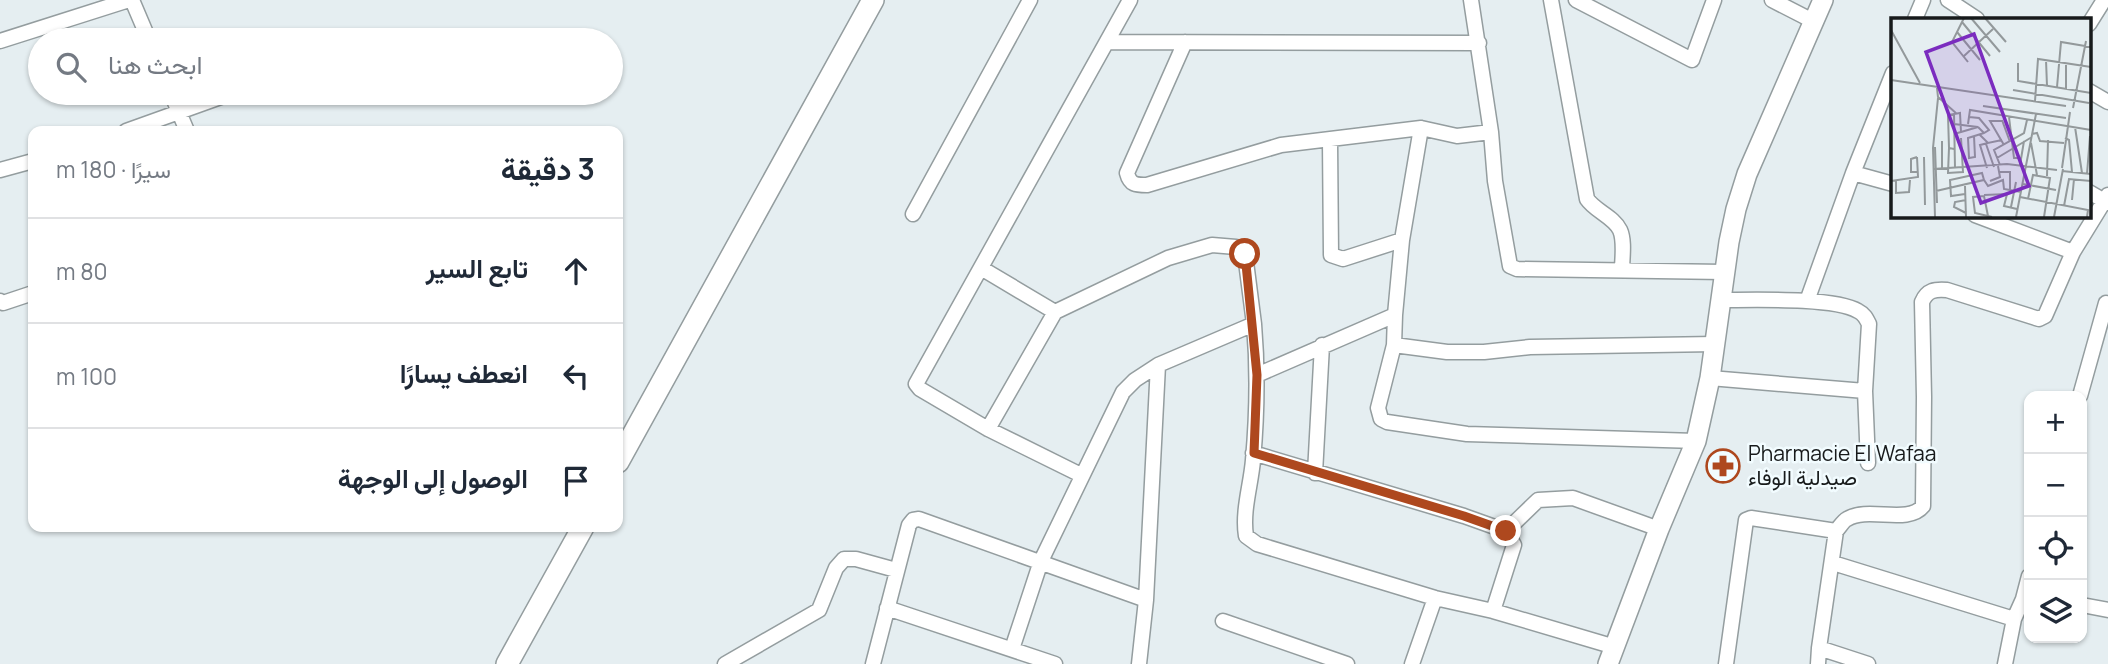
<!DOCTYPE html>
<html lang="ar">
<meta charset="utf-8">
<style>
:root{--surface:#fff;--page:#f6f6f7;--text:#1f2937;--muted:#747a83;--line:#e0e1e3}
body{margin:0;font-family:Manrope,Vazirmatn,sans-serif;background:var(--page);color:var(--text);direction:rtl}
.controls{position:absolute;right:21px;bottom:21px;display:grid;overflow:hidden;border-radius:14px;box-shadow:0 2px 5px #0004}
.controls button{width:63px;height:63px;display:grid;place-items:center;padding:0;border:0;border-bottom:2px solid var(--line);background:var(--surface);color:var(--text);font:35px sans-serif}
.stop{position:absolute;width:21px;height:21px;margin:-16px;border:5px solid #ae481e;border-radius:50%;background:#fff}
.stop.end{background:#ae481e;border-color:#fff;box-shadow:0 2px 7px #0008}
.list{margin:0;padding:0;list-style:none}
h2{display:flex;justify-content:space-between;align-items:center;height:91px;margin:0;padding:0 28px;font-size:30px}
h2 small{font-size:23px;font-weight:400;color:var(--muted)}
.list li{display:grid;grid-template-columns:46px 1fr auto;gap:21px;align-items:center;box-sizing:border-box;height:105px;padding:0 28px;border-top:2px solid var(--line)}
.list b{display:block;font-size:26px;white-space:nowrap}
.list em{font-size:23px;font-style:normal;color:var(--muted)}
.icon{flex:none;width:38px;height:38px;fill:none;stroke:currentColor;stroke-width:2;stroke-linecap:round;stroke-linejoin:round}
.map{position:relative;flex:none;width:2108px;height:664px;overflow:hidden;direction:ltr}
.search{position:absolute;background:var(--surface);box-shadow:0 2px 5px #0004;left:28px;top:28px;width:595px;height:77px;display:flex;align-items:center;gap:18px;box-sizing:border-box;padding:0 24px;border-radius:38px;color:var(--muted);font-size:26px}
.panel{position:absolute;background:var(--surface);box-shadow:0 2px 5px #0004;left:28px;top:126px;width:595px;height:406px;border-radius:14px;direction:rtl}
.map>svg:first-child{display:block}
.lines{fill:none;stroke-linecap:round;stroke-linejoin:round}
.street-casing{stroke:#949d9f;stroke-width:17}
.secondary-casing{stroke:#949d9f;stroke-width:22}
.primary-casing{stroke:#949d9f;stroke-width:24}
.street{stroke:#fff;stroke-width:14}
.secondary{stroke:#fff;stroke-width:19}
.primary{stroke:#fff;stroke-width:21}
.route{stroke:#ae481e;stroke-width:9}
.labels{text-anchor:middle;stroke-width:5;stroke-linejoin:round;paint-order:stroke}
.poi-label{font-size:21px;fill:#171a1b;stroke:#f2fcff;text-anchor:start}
.inset-road{fill:none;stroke:#93999b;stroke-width:2}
.view{fill:#7b2cbf;fill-opacity:0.15;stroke:#7b2cbf;stroke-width:3.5}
.inset-edge{fill:none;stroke:#171a1b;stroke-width:3.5}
</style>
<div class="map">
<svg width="2108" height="664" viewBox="0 0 2108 664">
<rect width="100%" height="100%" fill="#e5eef1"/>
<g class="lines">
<defs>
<path id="street" d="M132 0 149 40
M1471 0 1491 132 1495 181 1510 266 1517 269 1724 272
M1551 0 1587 199C1595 211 1614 217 1620 230 1625 241 1622 259 1622 270
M1576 0 1692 60 1714 0
M1772 0 1813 21
M1948 0 1977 19
M1915 19 1923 0
M2089 24 2104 0
M0 41 129 0
M1107 42 1479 43
M1185 42 1127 173C1130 185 1136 185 1147 185L1281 145 1421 128 1457 136 1491 132
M2089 91 2108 102
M171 93 187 131
M126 131 232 93
M1330 141 1331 255 1343 259 1402 240
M0 170 33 161
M1853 173 1893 73
M2089 192 2108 203
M913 214 1030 0
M1975 215 2073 252 2108 195
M981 268 1055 312
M1721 300C1752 300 1835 297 1858 311 1864 314 1866 318 1869 324L1865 391 1868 463
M0 301 3 303 33 293
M1807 301 1853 173 1893 184
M1395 315 1394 345 1378 408 1381 419 1387 422 1467 434 1696 441
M1394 345 1447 352H1484L1530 347 1715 344
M1257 375 1395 315 1402 240 1421 128
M1710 378 1865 391
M2080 396 2106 303 2108 304
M988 429 1055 312 1168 258 1212 245 1236 247 1245 254 1254 324 1158 365
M1253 453 1464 516 1506 531 1514 545 1493 611 1435 598 1257 544 1246 536C1242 511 1251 485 1253 460 1257 415 1258 370 1254 324
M1315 473 1322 345
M1081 475 988 429 920 389 916 384 1130 0
M1506 531 1538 500 1573 498 1659 529
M1833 563 2014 619
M2023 599 2029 576
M2082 605 2108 610
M887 608 1055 664
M1493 611 1615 647
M1223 621 1347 664
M1819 648 1868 664
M1012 649 1041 561 1123 392 1135 380 1158 365 1146 600
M725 664 819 610 836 568 844 559H856L896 570
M873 664 909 525 913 520 919 519 1146 600 1139 664
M1412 664 1435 598
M1726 664 1746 520 1751 518 1836 531
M1818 664 1819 648 1836 531C1839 528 1843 521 1847 519 1868 506 1908 525 1923 506L1924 397 1922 302C1927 290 1935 289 1947 290L2039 319 2045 316 2073 252
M2005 664 2014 619 2023 599 2029 596"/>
<path id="secondary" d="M1608 664 1659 529 1696 441 1710 378 1729 242 1736 209 1747 174 1823 0"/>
<path id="primary" d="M618 462 873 0
M507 664 583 527"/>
</defs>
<!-- street casing -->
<use href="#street" class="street-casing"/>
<!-- secondary casing -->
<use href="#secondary" class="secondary-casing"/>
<!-- primary casing -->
<use href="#primary" class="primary-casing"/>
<!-- street -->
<use href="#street" class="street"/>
<!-- secondary -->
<use href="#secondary" class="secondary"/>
<!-- primary -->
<use href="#primary" class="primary"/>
</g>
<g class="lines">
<!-- route -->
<path class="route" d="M1245 254 1257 375 1254 453 1464 516 1506 531"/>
</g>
<!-- icons -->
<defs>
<symbol id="pharmacy-ring" viewBox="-11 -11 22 22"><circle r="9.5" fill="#f2fcff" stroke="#ae481e" stroke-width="1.5"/><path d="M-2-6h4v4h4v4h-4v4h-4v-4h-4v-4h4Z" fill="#ae481e"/></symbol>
</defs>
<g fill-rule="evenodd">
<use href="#pharmacy-ring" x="1704" y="447" width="38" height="38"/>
</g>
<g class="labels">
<!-- poi labels -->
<g class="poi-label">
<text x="1748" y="461">Pharmacie El Wafaa<tspan x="1748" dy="24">صيدلية الوفاء</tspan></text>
</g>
</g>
<!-- overview -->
<g transform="translate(1891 18)">
<rect width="200" height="200" fill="#e5eef1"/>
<path class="inset-road" d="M73 0 61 24 77 44M80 0 109 34M94 0 115 24M71 4 99 38M0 12 29 65M66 14 89 42M73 38 102 11M155 42 156 68M127 45V63L200 75M175 45V71M0 62 175 88M166 69 170 24 200 29M46 70 47 79 66 96M122 72 198 85M144 83 147 41 200 49M92 88 175 100M182 90 195 23M63 96 64 150M78 99 88 100 98 112 93 115 87 109M118 99 123 140H130M111 102 119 124M111 103H99L113 127M63 106 87 109 70 114M77 106 79 92 200 112M184 109 191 155M63 116 70 114 69 95 57 97 58 130 63 131M141 116 146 115 149 123 173 125M89 117 97 125 111 122M83 118 84 139 78 140 77 120 93 115M174 120 178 122 181 154M51 123V150M140 125 146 157M95 126 103 149M44 129 46 185M58 130 57 155 72 154 70 120M26 139 20 141V154H26M33 139 34 187M106 140 141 119M109 147 103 132 133 115 136 102M129 147 133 123M96 150 89 127 97 125M171 150 179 94M42 151 116 146 166 152M171 153 200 156M109 154H119V172L130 174M196 156 199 118M156 158 157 122M0 163 27 159 26 139M5 163V175L18 174 19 162M99 163 109 159 107 148M132 166 165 172M74 168 75 199M45 173 93 162 97 168 112 162 113 171 119 172M74 176 60 178 59 162 91 155 93 162M93 177 116 176 113 188 126 191M129 179 197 192 196 199M137 181 142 157 159 160 153 199M75 182 64 184 63 189 75 195M181 182 183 161M173 188 178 161 200 163M120 189 125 164M97 198 93 178 82 179 84 195 101 199M44 199 42 130 47 80M125 199 145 96M163 199 172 151"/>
<path class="view" d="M83 16 138 168 90 185 35 34Z"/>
<rect width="200" height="200" class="inset-edge"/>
</g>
</svg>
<div class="controls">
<button>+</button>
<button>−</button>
<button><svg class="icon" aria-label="locate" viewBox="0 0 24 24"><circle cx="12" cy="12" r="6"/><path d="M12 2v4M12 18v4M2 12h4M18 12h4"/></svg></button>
<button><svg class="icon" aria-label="layers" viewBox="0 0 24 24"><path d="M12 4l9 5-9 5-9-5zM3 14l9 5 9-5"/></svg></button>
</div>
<div class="stop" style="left:1245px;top:254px"></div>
<div class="stop end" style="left:1506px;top:531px"></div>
<div class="search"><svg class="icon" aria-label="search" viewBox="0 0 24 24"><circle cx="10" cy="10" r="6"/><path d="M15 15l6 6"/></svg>ابحث هنا</div>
<section class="panel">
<h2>3 دقيقة<small>سيرًا · 180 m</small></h2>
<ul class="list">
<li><svg class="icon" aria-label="ahead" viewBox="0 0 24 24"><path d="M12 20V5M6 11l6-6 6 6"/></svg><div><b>تابع السير</b></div><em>80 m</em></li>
<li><svg class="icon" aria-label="left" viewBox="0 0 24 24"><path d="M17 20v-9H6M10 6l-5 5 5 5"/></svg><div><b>انعطف يسارًا</b></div><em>100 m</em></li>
<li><svg class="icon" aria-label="arrive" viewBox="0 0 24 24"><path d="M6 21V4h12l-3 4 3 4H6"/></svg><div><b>الوصول إلى الوجهة</b></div></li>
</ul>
</section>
</div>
